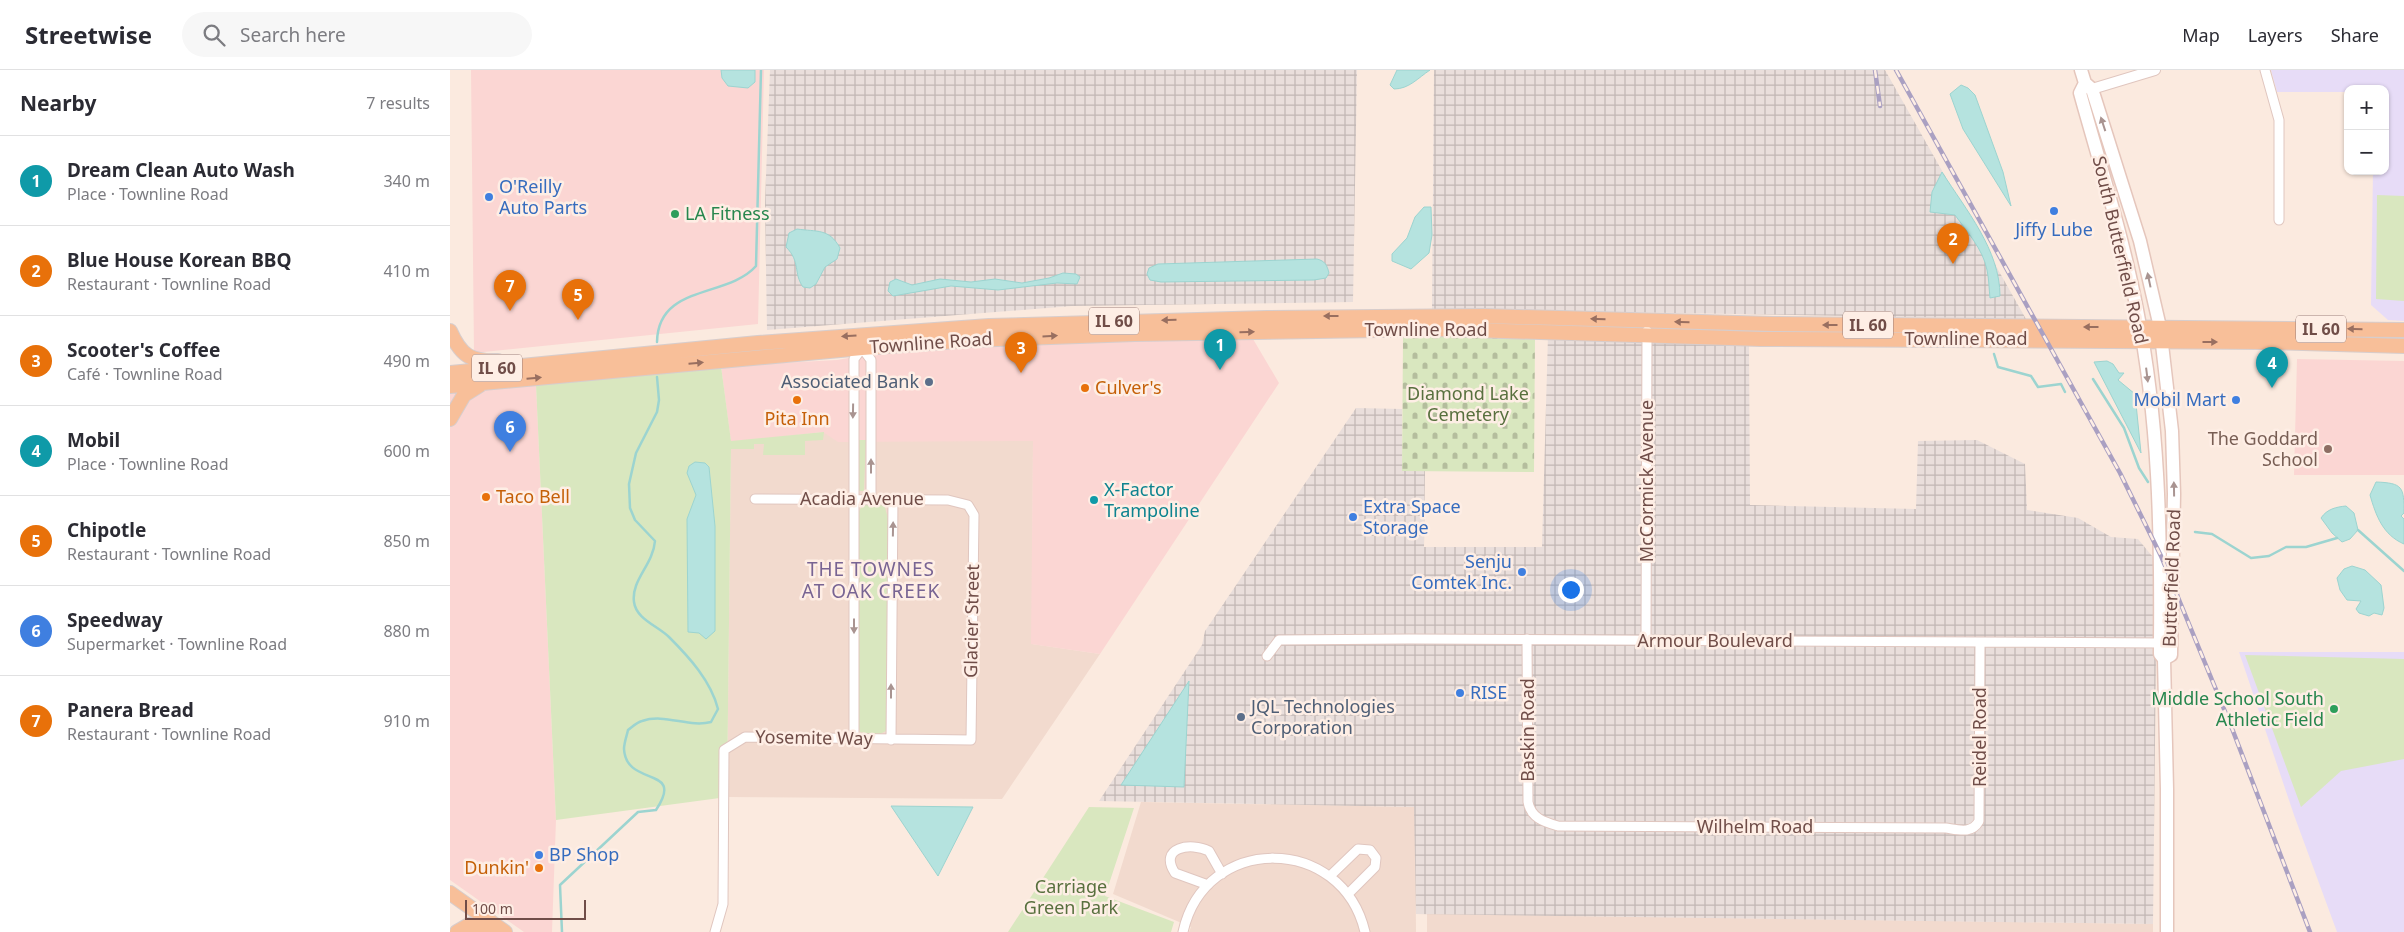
<!DOCTYPE html>
<meta charset="utf-8">
<style>
:root{--surface:#fff;--page:#f7f7f7;--text:#2b2b33;--muted:#7c7c81;--line:#e1e1e2;--accent:#e14849}
body{margin:0;font-family:"Noto Sans",sans-serif;background:var(--page);color:var(--text)}
.controls{position:absolute;right:15px;top:15px;display:grid;overflow:hidden;border-radius:10px;box-shadow:0 1px 4px #0004}
.controls button{width:45px;height:45px;display:grid;place-items:center;padding:0;border:0;border-bottom:1px solid var(--line);background:var(--surface);color:var(--text);font:25px sans-serif}
.scale{position:absolute;left:15px;bottom:12px;width:121px;box-sizing:border-box;padding-left:5px;border:2px solid #704d48;border-top:0;font-size:14px;line-height:18px;white-space:nowrap;color:#704d48;-webkit-text-stroke:4px #feeee5;paint-order:stroke}
.you{position:absolute;left:1120px;top:519px;width:18px;height:18px;margin:-12px;border:4px solid #fff;border-radius:50%;background:#1a73e8;box-shadow:0 0 0 8px #1a73e833}
.badge{display:grid;place-items:center;width:32px;height:32px;border-radius:50%;background:var(--accent);color:#fff;font-size:16px;font-weight:700}
.pin{position:absolute;translate:-50% -41px;filter:drop-shadow(0 1px 2px #0008)}
.pin::after{content:'';position:absolute;top:26px;width:18px;height:15px;background:inherit;clip-path:polygon(0 0,100% 0,50% 100%)}
.list{margin:0;padding:0;list-style:none}
h2{display:flex;justify-content:space-between;align-items:center;height:65px;margin:0;padding:0 20px;font-size:21px}
h2 small{font-size:16px;font-weight:400;color:var(--muted)}
.list li{display:grid;grid-template-columns:32px 1fr auto;gap:15px;align-items:center;box-sizing:border-box;height:90px;padding:0 20px;border-top:1px solid var(--line)}
.list b{display:block;font-size:19px;white-space:nowrap}
.list p{margin:0;font-size:16px;white-space:nowrap;color:var(--muted)}
.list em{font-size:16px;font-style:normal;color:var(--muted)}
.icon{flex:none;width:28px;height:28px;fill:none;stroke:currentColor;stroke-width:2;stroke-linecap:round;stroke-linejoin:round}
.map{position:relative;flex:none;width:1954px;height:862px;overflow:hidden}
header{display:flex;align-items:center;gap:30px;box-sizing:border-box;height:70px;padding:0 25px;background:var(--surface);border-bottom:1px solid var(--line)}
header strong{font-size:24px}
nav{display:flex;gap:28px;margin-inline-start:auto;font-size:18px}
.search{width:350px;height:45px;background:var(--page);display:flex;align-items:center;gap:12px;box-sizing:border-box;padding:0 18px;border-radius:28px;color:var(--muted);font-size:19px}
main{display:flex}
aside{flex:1;background:var(--surface)}
.map>svg:first-child{display:block}
.residential{fill:#f2dace}
.commercial{fill:#fbd6d3}
.industrial{fill:url(#industrial-grid)}
.education{fill:#e7dcf7}
.green{fill:#d9e7bf}
.cemetery{fill:url(#cemetery-stones)}
.water{fill:#b5e3df;stroke:#9cd4d0}
.lines{fill:none;stroke-linecap:round;stroke-linejoin:round}
.stream{stroke:#9cd4d0;stroke-width:2.5}
.minor-casing{stroke:#e0c6bf;stroke-width:11}
.tertiary-casing{stroke:#e0c6bf;stroke-width:12}
.secondary-casing{stroke:#e5c6bc;stroke-width:15}
.primary-casing{stroke:#d7cdcc;stroke-width:16}
.minor{stroke:#fff;stroke-width:9}
.tertiary{stroke:#fff;stroke-width:10}
.secondary{stroke:#fff;stroke-width:12}
.primary{stroke:#f8bf99;stroke-width:14}
.rail-casing{stroke:#aaa0c2;stroke-width:4.5}
.rail{stroke:#feeee5;stroke-width:2.5;stroke-dasharray:8;stroke-linecap:butt}
.oneway{fill:#a99491}
.oneway2{fill:#996f60}
.shop-dot{fill:#3f7fe0;stroke:#feeee5;stroke-width:2}
.leisure-dot{fill:#2e9e5b;stroke:#feeee5;stroke-width:2}
.service-dot{fill:#5c6f8a;stroke:#feeee5;stroke-width:2}
.food-dot{fill:#e8710a;stroke:#feeee5;stroke-width:2}
.education-dot{fill:#8d6e63;stroke:#feeee5;stroke-width:2}
.culture-dot{fill:#0f9aa8;stroke:#feeee5;stroke-width:2}
.labels{text-anchor:middle;stroke-width:5;stroke-linejoin:round;paint-order:stroke}
.shield{fill:#feeee5;stroke:#9b7d77;stroke-width:1}
.shield-label{font-size:16px;font-weight:bold;fill:#704d48}
.shop-label{font-size:18px;fill:#366cbe;stroke:#feeee5;text-anchor:start}
.leisure-label{font-size:18px;fill:#27864d;stroke:#feeee5;text-anchor:start}
.street-label{font-size:18px;fill:#704d48;stroke:#feeee5}
.service-label{font-size:18px;fill:#4e5e75;stroke:#feeee5;text-anchor:end}
.food-label{font-size:18px;fill:#c56008;stroke:#feeee5;text-anchor:start}
.park-label{font-size:18px;fill:#58703e;stroke:#feeee5}
.education-label{font-size:18px;fill:#785e54;stroke:#feeee5;text-anchor:end}
.culture-label{font-size:18px;fill:#0d838f;stroke:#feeee5;text-anchor:start}
.neighbourhood-label{font-size:19px;letter-spacing:1px;fill:#786493;stroke:#feeee5}
</style>
<header>
<strong>Streetwise</strong>
<div class="search"><svg class="icon" aria-label="search" viewBox="0 0 24 24"><circle cx="10" cy="10" r="6"/><path d="M15 15l6 6"/></svg>Search here</div>
<nav><a>Map</a><a>Layers</a><a>Share</a></nav>
</header>
<main>
<aside>
<h2>Nearby<small>7 results</small></h2>
<ul class="list">
<li><span class="badge" style="background:#0f9aa8">1</span><div><b>Dream Clean Auto Wash</b><p>Place · Townline Road</p></div><em>340 m</em></li>
<li><span class="badge" style="background:#e8710a">2</span><div><b>Blue House Korean BBQ</b><p>Restaurant · Townline Road</p></div><em>410 m</em></li>
<li><span class="badge" style="background:#e8710a">3</span><div><b>Scooter's Coffee</b><p>Café · Townline Road</p></div><em>490 m</em></li>
<li><span class="badge" style="background:#0f9aa8">4</span><div><b>Mobil</b><p>Place · Townline Road</p></div><em>600 m</em></li>
<li><span class="badge" style="background:#e8710a">5</span><div><b>Chipotle</b><p>Restaurant · Townline Road</p></div><em>850 m</em></li>
<li><span class="badge" style="background:#3f7fe0">6</span><div><b>Speedway</b><p>Supermarket · Townline Road</p></div><em>880 m</em></li>
<li><span class="badge" style="background:#e8710a">7</span><div><b>Panera Bread</b><p>Restaurant · Townline Road</p></div><em>910 m</em></li>
</ul>
</aside>
<div class="map">
<svg width="1954" height="862" viewBox="0 0 1954 862">
<defs>
<pattern id="industrial-grid" width="8" height="8" patternUnits="userSpaceOnUse" patternTransform="scale(1.25)"><rect width="8" height="8" fill="#e9dedb"/><path d="M0 4h8M4 0v8" fill="none" stroke="#c1b6b4"/></pattern>
<pattern id="cemetery-stones" width="16" height="16" patternUnits="userSpaceOnUse" patternTransform="scale(1.25)"><rect width="16" height="16" fill="#d9e7bf"/><path d="M2 7V4a2 2 0 0 1 4 0v3zM10 15v-3a2 2 0 0 1 4 0v3z" fill="#b4bd9d"/></pattern>
</defs>
<rect width="100%" height="100%" fill="#fbeadf"/>
<!-- residential -->
<path class="residential" d="M374 362 583 371 582 574 650 584 552 729 277 727 281 372Z
M691 732 965 737 966 862H739L741 857 663 824Z
M977 844 1703 854V862H977Z"/>
<!-- commercial -->
<path class="commercial" d="M21 0H314L308 254 24 283Z
M803 269 829 313 650 584 581 574 583 371 388 372 373 362 281 372 271 296 387 290 439 281 543 273Z
M1847 289 1954 291V405H1844Z
M86 315 106 750 102 862H74L0 810V323Z"/>
<!-- industrial -->
<path class="industrial" d="M320 0H907L903 232 622 236 317 260 315 133Z
M984 0H1435L1576 249 982 239Z
M1098 265 1299 274 1300 435 1466 439 1468 371 1527 370 1575 394 1577 440 1628 448 1661 467 1688 469 1707 492 1703 854 966 844 964 737 649 731 752 575 755 561 906 338 952 339V401H975L974 477H1092Z"/>
<!-- education -->
<path class="education" d="M1821 0H1954V251L1938 250 1921 235 1923 101H1935V19H1898V22H1827Z
M1789 582H1954V862H1887L1844 745Z"/>
<!-- green -->
<path class="green" d="M1927 125 1954 126V231L1926 229Z
M271 296 281 371 374 362 373 370 355 371V385H313L314 374H304V379H281L277 727 106 750 86 315Z
M408 370H416L414 421H407Z
M413 434H434L439 452 438 653 436 661 428 665 410 662 407 651 408 443Z
M1795 585 1954 589V689L1891 701 1851 737Z
M639 737 684 738 655 826 724 852 721 862H558Z"/>
<!-- cemetery -->
<path class="cemetery" d="M953 267H1085L1084 402 952 401Z"/>
<!-- water -->
<path class="water" d="M271 0H305V12L298 18 278 16 272 8Z
M947 0H980C968 8 959 19 944 19L940 15Z
M1511 15 1518 18 1525 25 1553 102 1561 136 1513 59 1500 24Z
M1492 102C1516 140 1550 180 1550 226L1540 228C1539 219 1539 209 1537 200 1533 179 1517 162 1505 145L1480 142 1482 122Z
M974 137H981L982 165 979 183 961 199 942 191V184L957 168 965 147Z
M347 159C367 162 379 158 390 178L387 189 375 197 366 214 360 218 353 217C343 203 351 192 336 177L339 163Z
M867 189C875 191 877 195 879 203L876 208 864 210 711 212 700 210 697 204 699 198 708 194Z
M613 203 626 204 630 207 627 214 607 213 548 220 501 216 443 226 438 221 440 212 446 209 462 215 490 209 521 212 545 209 572 213 599 208Z
M1657 291 1663 294 1669 303H1674L1668 310 1685 324 1691 383 1644 292Z
M245 392 255 393 259 397 265 456V561L256 569 249 563 238 562 237 449 246 425 237 403 239 396Z
M1926 412C1953 413 1954 417 1954 443L1951 446 1954 449V474C1933 465 1926 446 1920 425Z
M1896 436 1904 443 1908 460 1900 469 1892 472 1882 463 1871 448C1877 439 1886 437 1896 436Z
M1902 496 1915 500 1931 515 1934 538 1932 545 1924 543 1919 546 1909 543 1906 539 1911 531 1897 530 1890 520 1887 508 1894 499Z
M739 611 734 717 671 715Z
M441 736 523 737 488 806Z"/>
<g class="lines">
<!-- stream -->
<path class="stream" d="M207 272C208 214 278 228 306 196L311 0
M1544 284 1548 297 1581 306 1588 317 1611 314 1615 322
M1643 309 1674 358 1689 398 1698 412
M1908 460 1954 501
M1745 462 1762 464 1801 488 1819 486 1836 477H1856L1887 468
M112 862 110 815 188 742 206 740C236 695 176 718 174 679 174 673 177 665 178 660 182 657 187 652 192 651 215 643 239 658 261 652L268 639C261 611 239 587 219 567 208 556 186 549 184 532 181 510 203 495 205 471L185 450 180 438 179 414 186 383 207 342 209 330 207 307"/>
<defs>
<path id="minor" d="M1815 0 1829 50V150
M1077 569 1078 732C1081 748 1094 752 1108 756L1496 758C1509 760 1522 764 1529 751L1530 573
M1196 570 1197 261
M817 586 829 570 959 569 1714 573
M404 669V289L412 278 421 290V429
M441 670 443 429
M880 806 908 779 920 780 926 788 925 797 898 824
M758 815 725 803C708 777 741 772 759 781L772 804
M265 862 273 834 274 680 295 667 521 670 524 445 518 435 498 430 305 429
M733 862C755 763 892 764 915 862"/>
<path id="tertiary" d="M1642 19 1705 0"/>
<path id="secondary" d="M1631 0 1635 13 1642 19 1690 171 1710 257 1722 361 1724 424 1721 585 1714 589
M1635 13 1630 23C1650 95 1673 167 1687 240 1709 350 1711 462 1710 573V584L1714 589
M1714 589 1717 719V862"/>
<path id="primary" d="M0 261C11 286 21 292 48 291
M0 303 308 273 539 256 817 248 1035 246 1323 254 1954 260
M0 316 412 278 520 270 685 264 992 259 1311 269 1819 272 1954 276
M0 349 14 325 30 315
M0 823 55 862
M7 862 19 855 46 858"/>
</defs>
<!-- minor casing -->
<use href="#minor" class="minor-casing"/>
<!-- tertiary casing -->
<use href="#tertiary" class="tertiary-casing"/>
<!-- secondary casing -->
<use href="#secondary" class="secondary-casing"/>
<!-- primary casing -->
<use href="#primary" class="primary-casing"/>
<!-- minor -->
<use href="#minor" class="minor"/>
<!-- tertiary -->
<use href="#tertiary" class="tertiary"/>
<!-- secondary -->
<use href="#secondary" class="secondary"/>
<!-- primary -->
<use href="#primary" class="primary"/>
<defs>
<path id="rail" d="M1425 0 1430 36
M1446 0 1670 403 1711 486 1783 661 1860 862"/>
</defs>
<!-- rail casing -->
<use href="#rail" class="rail-casing"/>
<!-- rail -->
<use href="#rail" class="rail"/>
</g>
<!-- one-way arrows -->
<defs><path id="oneway-solid" d="M-6-.8H1V-3.2L6.5 0L1 3.2V.8H-6Z" transform="scale(1.25)"/></defs>
<g class="oneway">
<use href="#oneway-solid" transform="translate(1653 54) rotate(-108)"/>
<use href="#oneway-solid" transform="translate(1699 210) rotate(-102)"/>
<use href="#oneway-solid" transform="translate(1697 305) rotate(83)"/>
<use href="#oneway-solid" transform="translate(403 341) rotate(91)"/>
<use href="#oneway-solid" transform="translate(421 396) rotate(-90)"/>
<use href="#oneway-solid" transform="translate(1724 419) rotate(-91)"/>
<use href="#oneway-solid" transform="translate(443 459) rotate(-89)"/>
<use href="#oneway-solid" transform="translate(404 556) rotate(90)"/>
<use href="#oneway-solid" transform="translate(441 621) rotate(-90)"/>
</g>
<g class="oneway2">
<use href="#oneway-solid" transform="translate(881 246) rotate(180)"/>
<use href="#oneway-solid" transform="translate(1148 249) rotate(-178)"/>
<use href="#oneway-solid" transform="translate(719 250) rotate(179)"/>
<use href="#oneway-solid" transform="translate(1232 252) rotate(-179)"/>
<use href="#oneway-solid" transform="translate(1380 255) rotate(-180)"/>
<use href="#oneway-solid" transform="translate(1641 257) rotate(-180)"/>
<use href="#oneway-solid" transform="translate(1905 259) rotate(-179)"/>
<use href="#oneway-solid" transform="translate(797 262) rotate(-1)"/>
<use href="#oneway-solid" transform="translate(399 266) rotate(176)"/>
<use href="#oneway-solid" transform="translate(600 266) rotate(-3)"/>
<use href="#oneway-solid" transform="translate(1760 272)"/>
<use href="#oneway-solid" transform="translate(246 293) rotate(-5)"/>
<use href="#oneway-solid" transform="translate(84 308) rotate(-5)"/>
</g>
<!-- markers -->
<g class="shop-dot">
<circle cx="39" cy="127" r="5"/>
<circle cx="1604" cy="141" r="5"/>
<circle cx="1786" cy="330" r="5"/>
<circle cx="903" cy="447" r="5"/>
<circle cx="1072" cy="502" r="5"/>
<circle cx="1010" cy="623" r="5"/>
<circle cx="89" cy="785" r="5"/>
</g>
<g class="leisure-dot">
<circle cx="225" cy="144" r="5"/>
<circle cx="1884" cy="639" r="5"/>
</g>
<g class="service-dot">
<circle cx="479" cy="312" r="5"/>
<circle cx="791" cy="647" r="5"/>
</g>
<g class="food-dot">
<circle cx="635" cy="318" r="5"/>
<circle cx="347" cy="330" r="5"/>
<circle cx="36" cy="427" r="5"/>
<circle cx="89" cy="798" r="5"/>
</g>
<circle class="education-dot" cx="1878" cy="379" r="5"/>
<circle class="culture-dot" cx="644" cy="430" r="5"/>
<g class="labels">
<!-- shield labels -->
<g class="shield">
<rect x="639" y="237.5" width="50" height="27" rx="4"/>
<rect x="1393" y="241.5" width="50" height="27" rx="4"/>
<rect x="1846" y="245.5" width="50" height="27" rx="4"/>
<rect x="22" y="284.5" width="50" height="27" rx="4"/>
</g>
<g class="shield-label">
<text x="664" y="257">IL 60</text>
<text x="1418" y="261">IL 60</text>
<text x="1871" y="265">IL 60</text>
<text x="47" y="304">IL 60</text>
</g>
<!-- shop labels -->
<g class="shop-label">
<text x="49" y="123">O'Reilly<tspan x="49" dy="21">Auto Parts</tspan></text>
<text x="1604" y="166" text-anchor="middle">Jiffy Lube</text>
<text x="1776" y="336" text-anchor="end">Mobil Mart</text>
<text x="913" y="443">Extra Space<tspan x="913" dy="21">Storage</tspan></text>
<text x="1062" y="498" text-anchor="end">Senju<tspan x="1062" dy="21">Comtek Inc.</tspan></text>
<text x="1020" y="629">RISE</text>
<text x="99" y="791">BP Shop</text>
</g>
<!-- leisure labels -->
<g class="leisure-label">
<text x="235" y="150">LA Fitness</text>
<text x="1874" y="635" text-anchor="end">Middle School South<tspan x="1874" dy="21">Athletic Field</tspan></text>
</g>
<!-- street labels -->
<g class="street-label">
<text transform="translate(1670 180) rotate(77)" y="6">South Butterfield Road</text>
<text x="976" y="266">Townline Road</text>
<text x="1516" y="275">Townline Road</text>
<text transform="translate(481 273) rotate(-4)" y="6">Townline Road</text>
<text transform="translate(1197 411) rotate(-90)" y="6">McCormick Avenue</text>
<text x="412" y="435">Acadia Avenue</text>
<text transform="translate(1722 508) rotate(-88)" y="6">Butterfield Road</text>
<text transform="translate(522 551) rotate(-89)" y="6">Glacier Street</text>
<text x="1265" y="577">Armour Boulevard</text>
<text transform="translate(1078 660) rotate(-90)" y="6">Baskin Road</text>
<text transform="translate(1530 667) rotate(-90)" y="6">Reidel Road</text>
<text transform="translate(364 668) rotate(1)" y="6">Yosemite Way</text>
<text x="1305" y="763">Wilhelm Road</text>
</g>
<!-- service labels -->
<g class="service-label">
<text x="469" y="318">Associated Bank</text>
<text x="801" y="643" text-anchor="start">JQL Technologies<tspan x="801" dy="21">Corporation</tspan></text>
</g>
<!-- food labels -->
<g class="food-label">
<text x="645" y="324">Culver's</text>
<text x="347" y="355" text-anchor="middle">Pita Inn</text>
<text x="46" y="433">Taco Bell</text>
<text x="79" y="804" text-anchor="end">Dunkin'</text>
</g>
<!-- park labels -->
<g class="park-label">
<text x="1018" y="330">Diamond Lake<tspan x="1018" dy="21">Cemetery</tspan></text>
<text x="621" y="823">Carriage<tspan x="621" dy="21">Green Park</tspan></text>
</g>
<!-- education labels -->
<g class="education-label">
<text x="1868" y="375">The Goddard<tspan x="1868" dy="21">School</tspan></text>
</g>
<!-- culture labels -->
<g class="culture-label">
<text x="654" y="426">X-Factor<tspan x="654" dy="21">Trampoline</tspan></text>
</g>
<!-- neighbourhood labels -->
<g class="neighbourhood-label">
<text x="421" y="506">THE TOWNES<tspan x="421" dy="22">AT OAK CREEK</tspan></text>
</g>
</g>
</svg>
<div class="controls">
<button>+</button>
<button>−</button>
</div>
<div class="scale">100 m</div>
<div class="you"></div>
<div class="pin badge" style="left:770px;top:300px;background:#0f9aa8">1</div>
<div class="pin badge" style="left:1503px;top:194px;background:#e8710a">2</div>
<div class="pin badge" style="left:571px;top:303px;background:#e8710a">3</div>
<div class="pin badge" style="left:1822px;top:318px;background:#0f9aa8">4</div>
<div class="pin badge" style="left:128px;top:250px;background:#e8710a">5</div>
<div class="pin badge" style="left:60px;top:382px;background:#3f7fe0">6</div>
<div class="pin badge" style="left:60px;top:241px;background:#e8710a">7</div>
</div>
</main>
